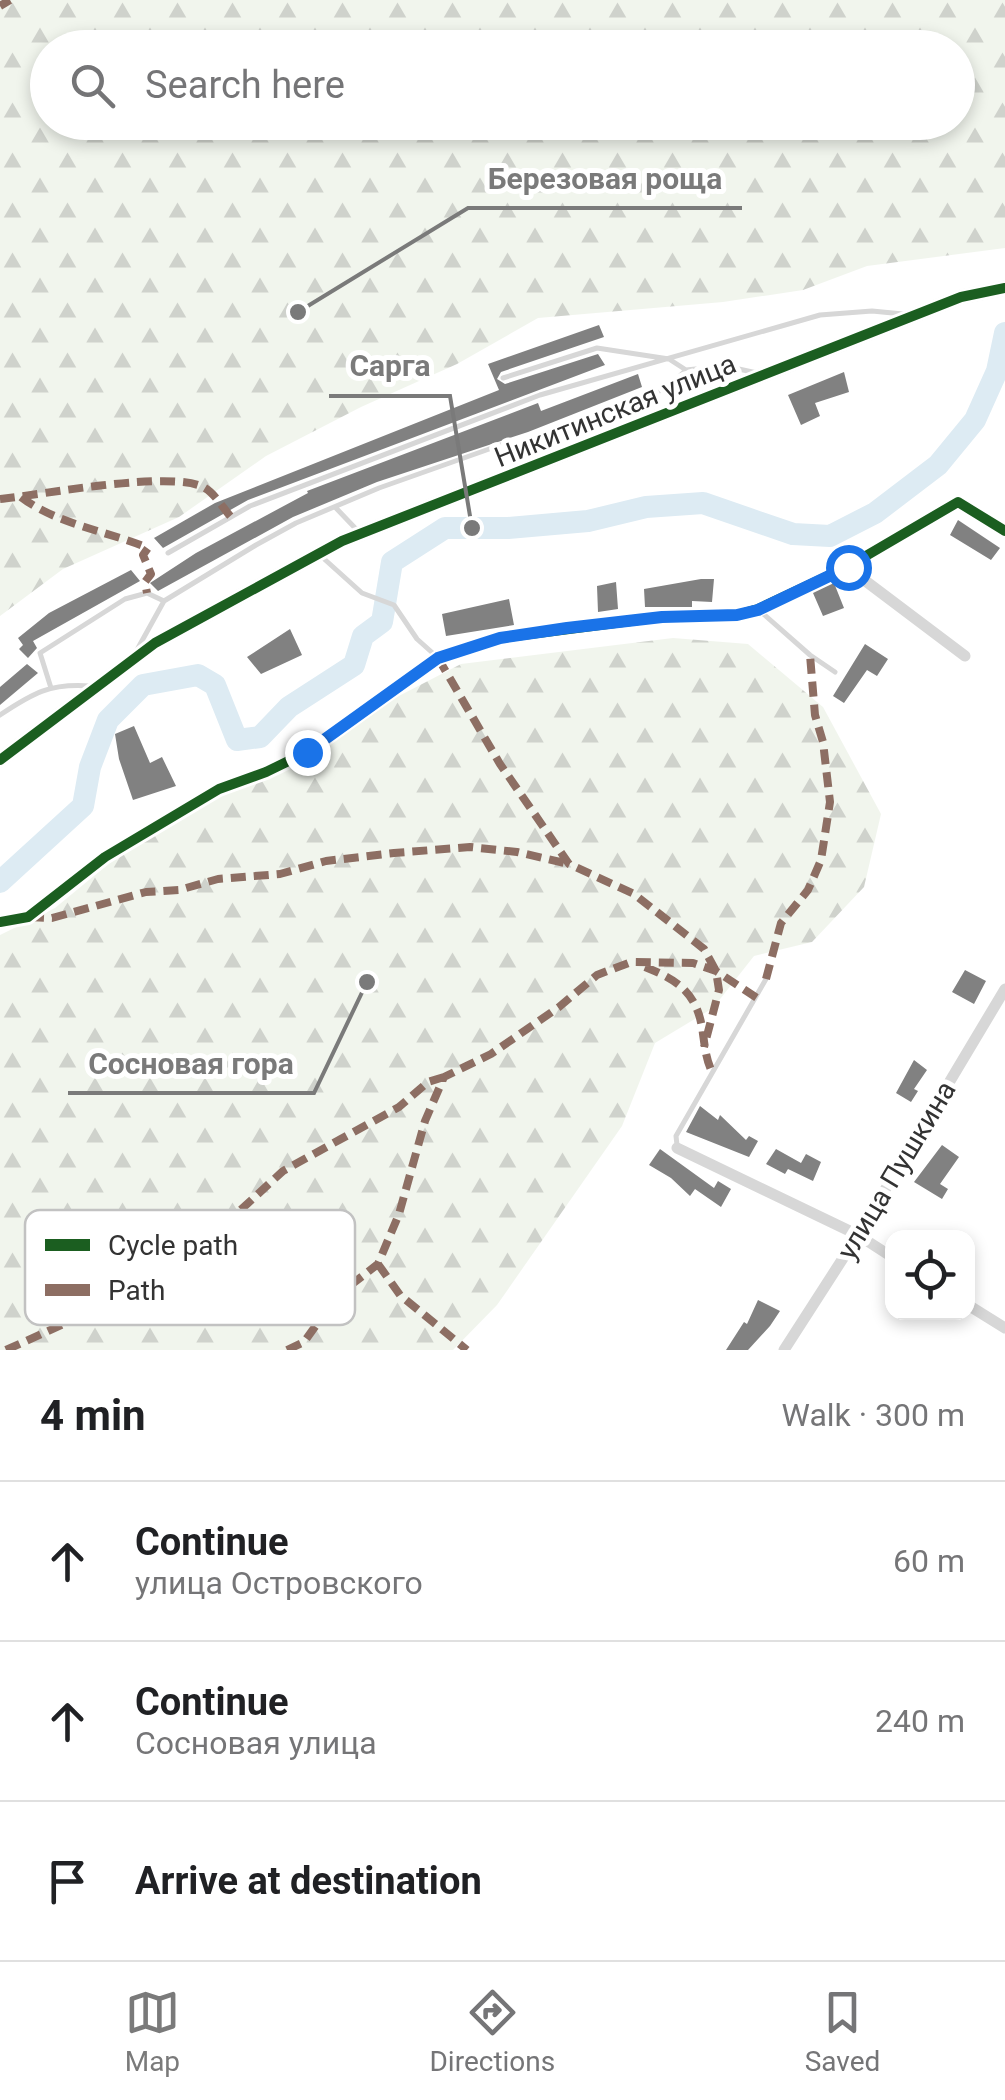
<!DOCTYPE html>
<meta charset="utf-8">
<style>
:root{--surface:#fff;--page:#f6f6f6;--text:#202124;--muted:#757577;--line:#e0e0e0;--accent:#7a7a7a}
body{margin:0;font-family:Roboto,sans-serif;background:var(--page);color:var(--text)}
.controls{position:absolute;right:30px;bottom:30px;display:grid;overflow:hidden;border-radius:20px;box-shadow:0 5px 15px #0003}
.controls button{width:90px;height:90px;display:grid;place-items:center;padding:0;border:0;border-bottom:2px solid var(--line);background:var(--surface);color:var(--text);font:50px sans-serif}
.stop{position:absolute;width:30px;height:30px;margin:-22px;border:8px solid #1a73e8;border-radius:50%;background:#fff}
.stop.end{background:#1a73e8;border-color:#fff;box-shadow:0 2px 10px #0008}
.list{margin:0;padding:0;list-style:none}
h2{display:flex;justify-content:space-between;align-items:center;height:130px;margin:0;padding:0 40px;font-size:42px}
h2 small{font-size:32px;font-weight:400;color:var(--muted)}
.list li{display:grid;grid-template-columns:65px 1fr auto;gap:30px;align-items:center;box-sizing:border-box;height:160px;padding:0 40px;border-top:2px solid var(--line)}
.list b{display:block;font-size:38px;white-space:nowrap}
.list p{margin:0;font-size:32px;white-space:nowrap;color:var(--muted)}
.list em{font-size:32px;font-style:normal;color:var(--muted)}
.icon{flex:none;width:55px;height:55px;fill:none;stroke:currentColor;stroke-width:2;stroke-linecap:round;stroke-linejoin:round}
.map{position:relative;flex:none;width:1005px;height:1350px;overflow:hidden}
.search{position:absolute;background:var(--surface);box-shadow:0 5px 15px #0003;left:30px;right:30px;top:30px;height:110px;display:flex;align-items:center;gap:25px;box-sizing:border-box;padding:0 35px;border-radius:55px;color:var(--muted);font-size:38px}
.sheet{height:610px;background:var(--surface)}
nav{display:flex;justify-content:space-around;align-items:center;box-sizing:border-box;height:140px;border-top:2px solid var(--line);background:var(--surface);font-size:28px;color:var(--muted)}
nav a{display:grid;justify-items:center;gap:5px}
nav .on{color:var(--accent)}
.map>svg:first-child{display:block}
.forest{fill:url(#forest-firs);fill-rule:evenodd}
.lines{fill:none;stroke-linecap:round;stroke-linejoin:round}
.river{stroke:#ddebf3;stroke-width:22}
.building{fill:#818181}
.lane{stroke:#d7d7d7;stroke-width:5}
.street{stroke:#d7d7d7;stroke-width:11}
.secondary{stroke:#d0d0d0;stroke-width:15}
.quiet{stroke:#8d6e63;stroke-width:8;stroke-dasharray:15 8;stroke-linecap:butt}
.cycleway-casing{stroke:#fff;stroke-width:16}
.cycleway{stroke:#1b5e20;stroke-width:10}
.route{stroke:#1a73e8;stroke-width:12}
.labels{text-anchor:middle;stroke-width:10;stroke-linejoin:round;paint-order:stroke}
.street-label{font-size:28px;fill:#333;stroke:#fff}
.key{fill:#fff;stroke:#c2c2c2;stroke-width:2.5}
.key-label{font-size:28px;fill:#333}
.leader{fill:none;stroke:#7a7a7a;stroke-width:4}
.callout-dot{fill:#7a7a7a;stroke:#fff;stroke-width:4}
.callout-label{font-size:30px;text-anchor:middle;font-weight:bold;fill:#7a7a7a;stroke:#fff;stroke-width:10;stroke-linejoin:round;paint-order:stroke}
</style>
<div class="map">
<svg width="1005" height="1350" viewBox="0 0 1005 1350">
<defs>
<pattern id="forest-firs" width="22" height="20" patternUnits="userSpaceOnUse" patternTransform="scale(2.5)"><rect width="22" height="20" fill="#f1f5ed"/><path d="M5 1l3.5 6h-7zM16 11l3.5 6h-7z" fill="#cfd2cc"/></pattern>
</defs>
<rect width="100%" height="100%" fill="#fff"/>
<!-- forest -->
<path class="forest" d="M0 0H1005V248L867 266 803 290 723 302 538 318 457 364 361 407 266 456 179 517 63 569 0 616ZM48 48H958V122H48Z
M673 638 748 644 823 707 881 814 864 887 812 942 754 956 713 1008 655 1043 622 1126 497 1305 453 1350H0V935L55 908 118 856 220 794 296 764 391 700 461 664Z"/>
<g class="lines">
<!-- river -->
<path class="river" d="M0 882 83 806 90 767 108 720 143 685 198 675 215 685 237 740 260 737 289 707 354 665 363 636 382 622 392 562 445 528H508L588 521 646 507 703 503 793 534 830 536 875 513 938 465 975 420 997 371 1005 333"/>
</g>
<!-- building -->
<path class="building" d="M599 325 604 337 501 372 497 379 505 384 598 354 605 365 248 500 163 548 154 538 215 503 499 390 488 364Z
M844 372 849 392 815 403 820 416 801 425 788 395Z
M638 374 642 387 528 432 377 482 293 517 158 591 150 583 196 553 308 493 307 491 538 403 541 411Z
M958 520 1000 548 991 560 950 535Z
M131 570 140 581 33 641 37 648 28 658 19 649 23 645 18 638 49 613Z
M701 579H714L712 602 692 601V607H645L644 589Z
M616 582 618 609 598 612 597 586Z
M834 583 844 608 823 616 813 593Z
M509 599 514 625 446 636 442 614Z
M290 629 302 655 261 674 247 657Z
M865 644 888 659 877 676 867 670 844 703 833 696Z
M27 664 38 673 0 705V687Z
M134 726 150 763 162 757 176 786 133 800 119 759 115 734Z
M965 970 986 981 974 1004 952 992Z
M914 1060 927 1070 914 1089 918 1091 911 1102 896 1093Z
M700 1106 718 1120 720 1115 746 1140 749 1136 758 1141 749 1157 686 1132Z
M942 1145 959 1157 940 1184 948 1189 942 1199 914 1182Z
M660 1149 714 1188 718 1181 731 1189 721 1207 695 1189 690 1196 671 1178 649 1165Z
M776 1149 801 1163 806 1154 821 1162 813 1181 788 1169 785 1174 766 1164Z
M758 1300 780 1311 770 1326 748 1350H726L744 1322 747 1324Z"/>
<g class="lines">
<!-- lane -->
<path class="lane" d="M503 378 597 348 669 359 686 370
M529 441 667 388 686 370 725 366 757 373
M335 507 357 530
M168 553 250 506 540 395 820 315 872 311 903 314
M322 557 362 593 394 605 417 639 436 656
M760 611 810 655 835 672
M138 648 164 601 256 545 296 523 379 488 509 442 526 465
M51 688 40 653 125 599 147 593 164 601
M0 715C33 693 50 683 90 686
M677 1145 676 1136 766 979"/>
<!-- street -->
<path class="street" d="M847 567 965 656
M0 922 28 917 105 857 219 789 266 772 307 752 438 658 500 638 662 617 737 615 758 609 847 567 958 502 1005 531
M677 1148 858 1235 892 1257
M968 1305 1005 1328
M784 1350 858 1235 1005 989"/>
<!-- secondary -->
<path class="secondary" d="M0 760 155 643 342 541 961 297 1005 288"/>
<!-- quiet -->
<path class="quiet" d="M0 6 10 0
M513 447 529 441
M21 497C56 524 107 531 148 548L143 555 151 574 145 582 147 593
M0 499C41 495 174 469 205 488 215 494 223 508 231 517
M438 658 500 764 569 864 634 894 704 949 716 971 719 990 704 1047
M29 917 52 918 146 892 179 890 218 879 280 874 326 861 394 853 470 847 517 852 569 864
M645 967C680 981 698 994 703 1034 705 1048 706 1059 712 1072
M766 979 781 923 808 890 821 860 830 802 823 742 815 715 810 655
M378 1264 400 1295 467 1350
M6 1350 90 1312 171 1254 208 1240 283 1171 399 1107 428 1082 444 1077
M287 1350 304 1342 338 1295 378 1264 399 1214 425 1121 444 1077 491 1054 559 1007 597 975 631 962 693 963 716 971 757 998"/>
<defs>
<path id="cycleway" d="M0 760 155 643 342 541 961 297 1005 288
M0 922 28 917 105 857 219 789 266 772 307 752 438 658 500 638 662 617 737 615 758 609 847 567 958 502 1005 531"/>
</defs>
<!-- cycleway casing -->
<use href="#cycleway" class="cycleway-casing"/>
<!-- cycleway -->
<use href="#cycleway" class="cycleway"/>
</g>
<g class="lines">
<!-- route -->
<path class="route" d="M307 752 438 658 500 638 567 628 662 617 737 615 758 610 848 567"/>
</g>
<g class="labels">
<!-- street labels -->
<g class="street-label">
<text transform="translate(615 410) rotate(-22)" y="10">Никитинская улица</text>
<text transform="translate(896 1170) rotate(-59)" y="10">улица Пушкина</text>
</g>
</g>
<!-- legend -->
<rect x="25" y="1210" width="330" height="115" rx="15" class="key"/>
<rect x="45" y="1239" width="45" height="12" fill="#1b5e20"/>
<rect x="45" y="1284" width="45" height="12" fill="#8d6e63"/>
<g class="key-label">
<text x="108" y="1255">Cycle path</text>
<text x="108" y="1300">Path</text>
</g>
<!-- callouts -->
<path class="leader" d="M298 312L468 208H742M472 528L450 396H329M367 982L314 1093H68"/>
<g class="callout-dot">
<circle cx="298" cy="312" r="10"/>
<circle cx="472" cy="528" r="10"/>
<circle cx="367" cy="982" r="10"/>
</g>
<g class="callout-label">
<text x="605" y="189">Березовая роща</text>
<text x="390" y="376">Сарга</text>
<text x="191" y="1074">Сосновая гора</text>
</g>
</svg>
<div class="controls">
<button><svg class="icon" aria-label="locate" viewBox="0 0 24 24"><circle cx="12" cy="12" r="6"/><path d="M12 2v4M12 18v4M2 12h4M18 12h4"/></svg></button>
</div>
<div class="stop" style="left:848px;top:567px"></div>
<div class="stop end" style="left:307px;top:752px"></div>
<div class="search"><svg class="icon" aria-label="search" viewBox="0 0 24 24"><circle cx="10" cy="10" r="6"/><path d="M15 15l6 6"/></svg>Search here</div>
</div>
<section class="sheet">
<h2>4 min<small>Walk · 300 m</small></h2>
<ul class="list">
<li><svg class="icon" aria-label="ahead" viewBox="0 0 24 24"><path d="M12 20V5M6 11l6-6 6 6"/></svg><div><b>Continue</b><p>улица Островского</p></div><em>60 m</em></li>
<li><svg class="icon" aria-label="ahead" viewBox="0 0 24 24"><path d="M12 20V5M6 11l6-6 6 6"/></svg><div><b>Continue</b><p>Сосновая улица</p></div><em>240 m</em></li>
<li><svg class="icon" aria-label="arrive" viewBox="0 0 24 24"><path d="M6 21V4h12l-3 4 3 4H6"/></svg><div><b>Arrive at destination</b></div></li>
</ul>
</section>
<nav>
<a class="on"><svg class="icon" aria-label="map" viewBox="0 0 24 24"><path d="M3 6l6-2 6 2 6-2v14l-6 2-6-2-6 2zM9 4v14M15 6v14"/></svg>Map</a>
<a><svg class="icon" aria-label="directions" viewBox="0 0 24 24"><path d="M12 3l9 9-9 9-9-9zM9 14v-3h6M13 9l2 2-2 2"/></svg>Directions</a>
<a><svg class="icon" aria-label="saved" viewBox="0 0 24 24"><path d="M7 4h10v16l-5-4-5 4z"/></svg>Saved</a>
</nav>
